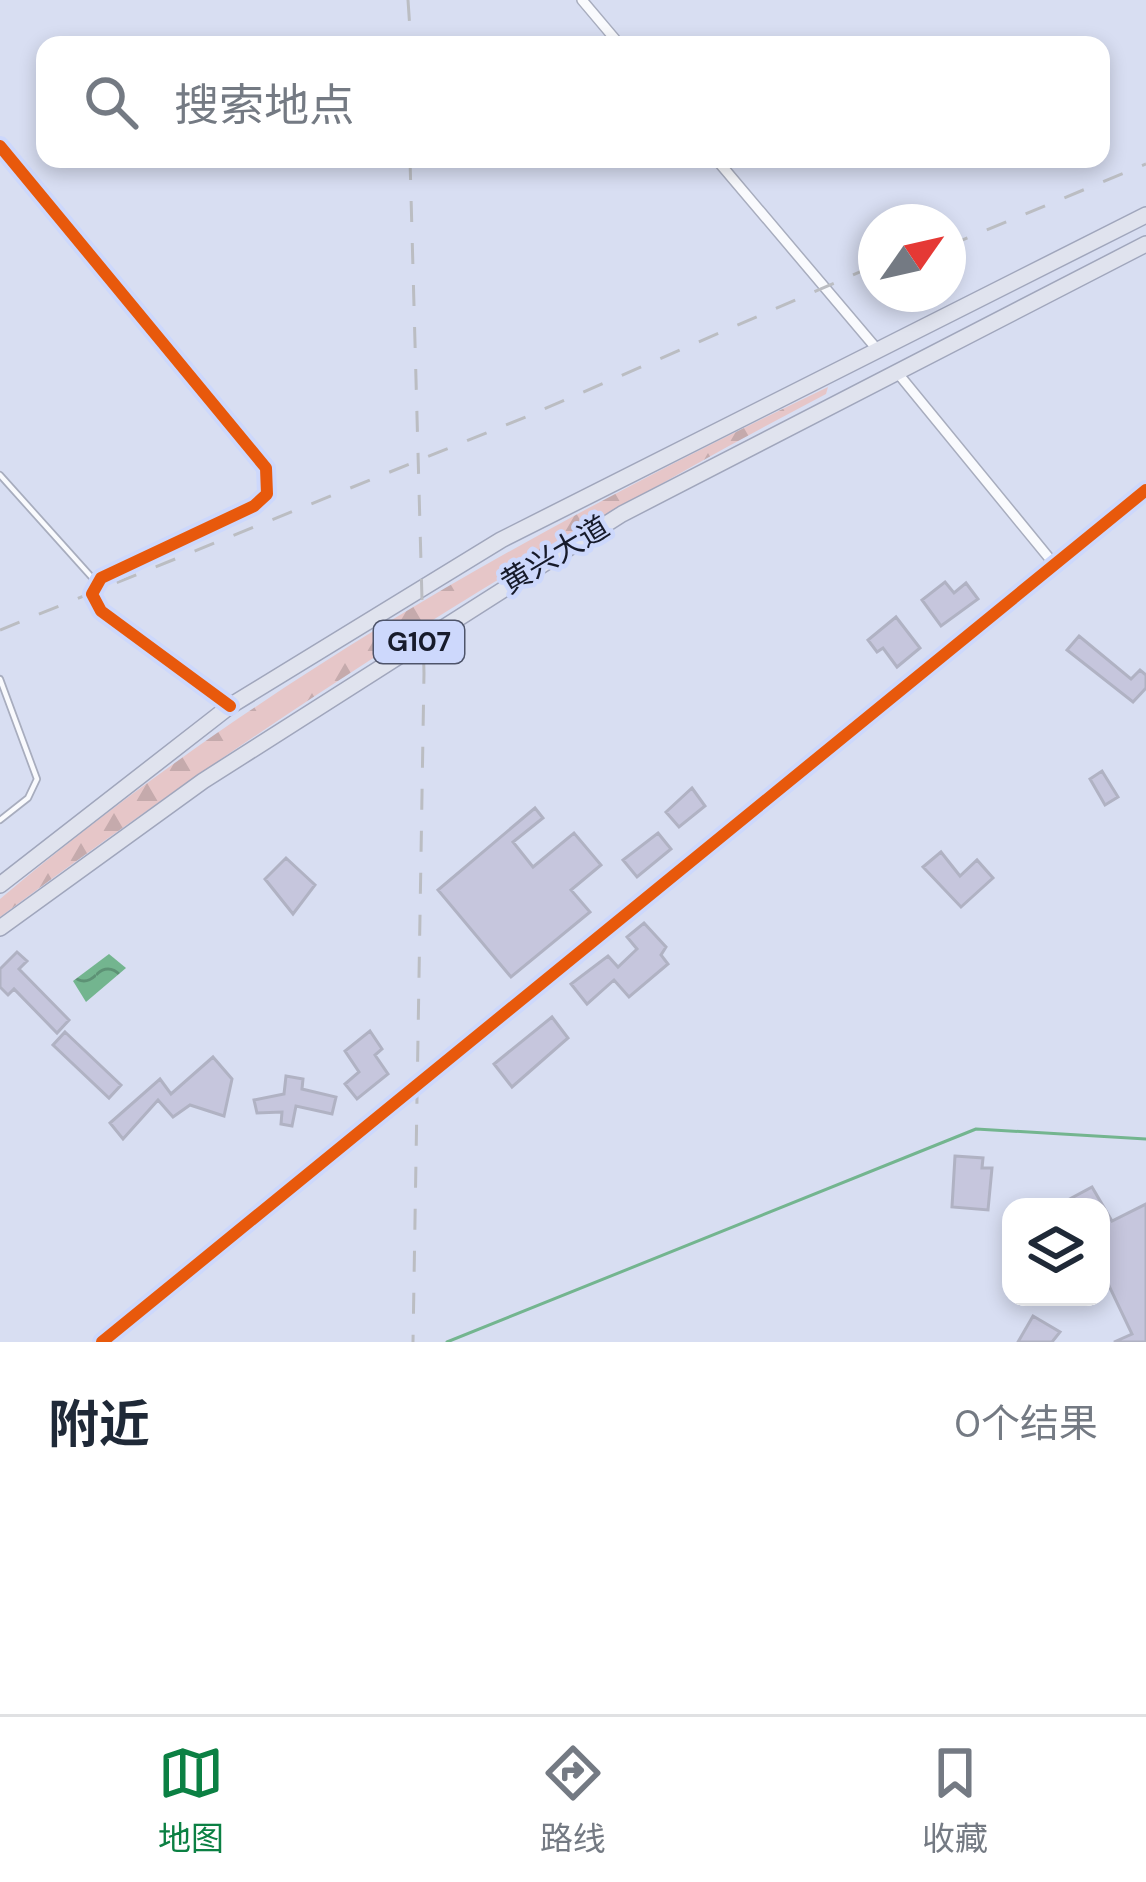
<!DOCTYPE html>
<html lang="zh">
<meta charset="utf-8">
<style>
:root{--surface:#fff;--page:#f2f2f3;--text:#1f2937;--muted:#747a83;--line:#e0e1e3;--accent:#0b8043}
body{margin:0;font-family:"DM Sans","Noto Sans SC",sans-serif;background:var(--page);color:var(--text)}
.controls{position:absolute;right:36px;bottom:36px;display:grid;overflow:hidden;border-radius:24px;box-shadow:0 6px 18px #0003}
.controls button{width:108px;height:108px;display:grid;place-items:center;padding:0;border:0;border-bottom:3px solid var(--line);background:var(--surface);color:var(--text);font:60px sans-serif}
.compass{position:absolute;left:858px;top:204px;width:108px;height:108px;border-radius:50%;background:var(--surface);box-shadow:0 6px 18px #0003;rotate:56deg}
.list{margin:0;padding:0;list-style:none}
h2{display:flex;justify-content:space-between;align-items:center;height:156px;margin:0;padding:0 48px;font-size:51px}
h2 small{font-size:39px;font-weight:400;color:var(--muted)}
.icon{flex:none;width:66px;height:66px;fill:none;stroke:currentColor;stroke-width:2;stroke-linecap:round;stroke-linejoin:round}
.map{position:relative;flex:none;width:1146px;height:1342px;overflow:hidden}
.search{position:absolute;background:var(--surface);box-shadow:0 6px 18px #0003;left:36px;right:36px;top:36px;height:132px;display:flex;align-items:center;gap:30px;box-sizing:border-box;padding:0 42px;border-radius:24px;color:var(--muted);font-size:45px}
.sheet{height:372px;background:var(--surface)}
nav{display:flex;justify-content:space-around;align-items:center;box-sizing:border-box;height:168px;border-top:3px solid var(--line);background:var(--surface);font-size:33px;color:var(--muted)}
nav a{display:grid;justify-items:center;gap:6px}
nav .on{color:var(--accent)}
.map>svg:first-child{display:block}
.forest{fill:url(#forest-firs)}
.water{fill:url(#water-waves)}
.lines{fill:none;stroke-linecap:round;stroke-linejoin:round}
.stream{stroke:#73b58f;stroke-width:3}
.building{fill:#c6c6dd;stroke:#b0b2c3;stroke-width:3}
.service-casing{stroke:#a8adbe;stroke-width:8}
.minor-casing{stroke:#a8adbe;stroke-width:12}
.tertiary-casing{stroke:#a8adbe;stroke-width:15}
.trunk-casing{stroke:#a0a6bc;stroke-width:18}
.service{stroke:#f9fafd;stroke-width:4.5}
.minor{stroke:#f9fafd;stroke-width:9}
.tertiary{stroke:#f9fafd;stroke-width:12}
.trunk{stroke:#e0e3ee;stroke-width:15}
.rail{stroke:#bbbdc2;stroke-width:3;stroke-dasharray:21 21;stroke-linecap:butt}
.cycleway-casing{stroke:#cdd8fc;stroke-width:20}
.cycleway{stroke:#e8590c;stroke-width:12}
.labels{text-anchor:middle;stroke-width:9;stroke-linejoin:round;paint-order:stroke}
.shield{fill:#cdd8fc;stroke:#4e546a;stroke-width:3}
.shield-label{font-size:27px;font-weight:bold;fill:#171b2b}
.street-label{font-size:30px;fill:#171b2b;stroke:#cdd8fc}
</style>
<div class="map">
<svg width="1146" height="1342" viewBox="0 0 1146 1342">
<defs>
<pattern id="forest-firs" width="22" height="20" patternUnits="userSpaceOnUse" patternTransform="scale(3)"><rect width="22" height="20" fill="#e6c6c8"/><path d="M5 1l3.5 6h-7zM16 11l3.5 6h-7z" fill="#c5aaac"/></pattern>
<pattern id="water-waves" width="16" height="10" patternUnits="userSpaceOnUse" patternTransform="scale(3)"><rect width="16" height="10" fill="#73b58f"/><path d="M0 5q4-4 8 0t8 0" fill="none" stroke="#5d9275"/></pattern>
</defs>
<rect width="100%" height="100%" fill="#d8def2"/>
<!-- forest -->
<path class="forest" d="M828 387 826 394C537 545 262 722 0 917V899C251 687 532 529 828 387Z"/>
<!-- water -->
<path class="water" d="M109 954 126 968 86 1002 73 981Z"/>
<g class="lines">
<!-- stream -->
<path class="stream" d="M447 1342 976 1129 1146 1139"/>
</g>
<!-- building -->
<path class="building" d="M945 582 954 593 966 583 978 599 941 626 922 600Z
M896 617 920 648 897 667 883 648 877 652 868 640Z
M1079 636 1131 679 1140 670 1146 675V688L1133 702 1067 650Z
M1102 771 1118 797 1105 805 1090 779Z
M692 788 705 806 679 827 666 812Z
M535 808 543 818 513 842 533 867 574 833 601 865 571 890 590 912 511 977 438 890Z
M658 833 671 849 637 877 623 860Z
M941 852 960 876 977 860 993 878 961 907 923 867Z
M286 858 315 885 293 914 265 879Z
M644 923 666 947 661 955 668 964 629 997 614 980 587 1004 571 984 608 956 618 967 637 949 627 937Z
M17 952 27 961 19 969 69 1020 57 1033 14 989 8 995 0 987V969Z
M552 1017 568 1038 512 1087 494 1064Z
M370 1031 382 1049 375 1055 388 1074 357 1099 345 1084 359 1072 345 1051Z
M65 1032 121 1085 109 1098 53 1045Z
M213 1057 232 1079 224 1116 190 1105 173 1117 158 1100 123 1139 110 1123 160 1079 171 1094Z
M286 1076 303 1079 302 1089 336 1097 332 1114 296 1106 292 1126 281 1124 282 1112 257 1113 254 1100 284 1094Z
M955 1156 983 1158 982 1168H992L988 1210 952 1207Z
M1092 1187 1112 1221 1146 1204V1342H1114L1132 1334 1101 1269V1207H1071L1068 1200Z
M1033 1316 1060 1332 1052 1342H1018Z"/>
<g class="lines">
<defs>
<path id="service" d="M0 475 96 582
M0 679 37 779 28 798 0 820"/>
<path id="minor" d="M582 0 620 45
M0 146 266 468 267 494 254 506 101 578 92 594 101 611 230 706
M716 159 876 348
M896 371 1054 564"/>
<path id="tertiary" d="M102 1342 1146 490"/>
<path id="trunk" d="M0 885 230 706 501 540 1146 215
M0 928 203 781 622 514 1146 244"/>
</defs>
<!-- service casing -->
<use href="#service" class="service-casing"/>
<!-- minor casing -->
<use href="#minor" class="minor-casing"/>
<!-- tertiary casing -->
<use href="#tertiary" class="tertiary-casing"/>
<!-- trunk casing -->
<use href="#trunk" class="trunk-casing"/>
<!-- service -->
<use href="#service" class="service"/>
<!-- minor -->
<use href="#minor" class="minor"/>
<!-- tertiary -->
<use href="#tertiary" class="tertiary"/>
<!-- trunk -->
<use href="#trunk" class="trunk"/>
<!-- rail -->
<path class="rail" d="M408 0 411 45
M410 159 424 673 413 1342
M948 246 1146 164
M0 630 528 416 876 265"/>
<defs>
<path id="cycleway" d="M0 146 266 468 267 494 254 506 101 578 92 594 101 611 230 706
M102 1342 1146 490"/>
</defs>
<!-- cycleway casing -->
<use href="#cycleway" class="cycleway-casing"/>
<!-- cycleway -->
<use href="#cycleway" class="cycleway"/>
</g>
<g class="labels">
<!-- shield labels -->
<rect class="shield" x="374" y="621" width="90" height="42" rx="9"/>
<g class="shield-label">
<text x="419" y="651">G107</text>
</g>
<!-- street labels -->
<g class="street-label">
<text transform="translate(555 555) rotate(-31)" y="10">黄兴大道</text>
</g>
</g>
</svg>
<div class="controls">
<button><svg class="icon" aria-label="layers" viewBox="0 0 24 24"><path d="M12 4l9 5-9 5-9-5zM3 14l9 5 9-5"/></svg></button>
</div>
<svg class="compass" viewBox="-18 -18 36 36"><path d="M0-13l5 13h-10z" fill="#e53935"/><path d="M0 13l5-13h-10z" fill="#747a83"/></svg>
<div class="search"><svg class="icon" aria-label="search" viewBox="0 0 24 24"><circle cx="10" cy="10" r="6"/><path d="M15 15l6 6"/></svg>搜索地点</div>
</div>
<section class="sheet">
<h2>附近<small>0个结果</small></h2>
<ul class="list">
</ul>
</section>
<nav>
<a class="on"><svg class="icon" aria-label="map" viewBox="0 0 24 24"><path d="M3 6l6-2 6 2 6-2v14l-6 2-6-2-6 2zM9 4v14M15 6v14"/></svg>地图</a>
<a><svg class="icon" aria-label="directions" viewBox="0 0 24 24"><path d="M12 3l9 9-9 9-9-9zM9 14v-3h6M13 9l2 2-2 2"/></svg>路线</a>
<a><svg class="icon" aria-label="saved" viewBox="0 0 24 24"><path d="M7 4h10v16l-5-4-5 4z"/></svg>收藏</a>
</nav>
